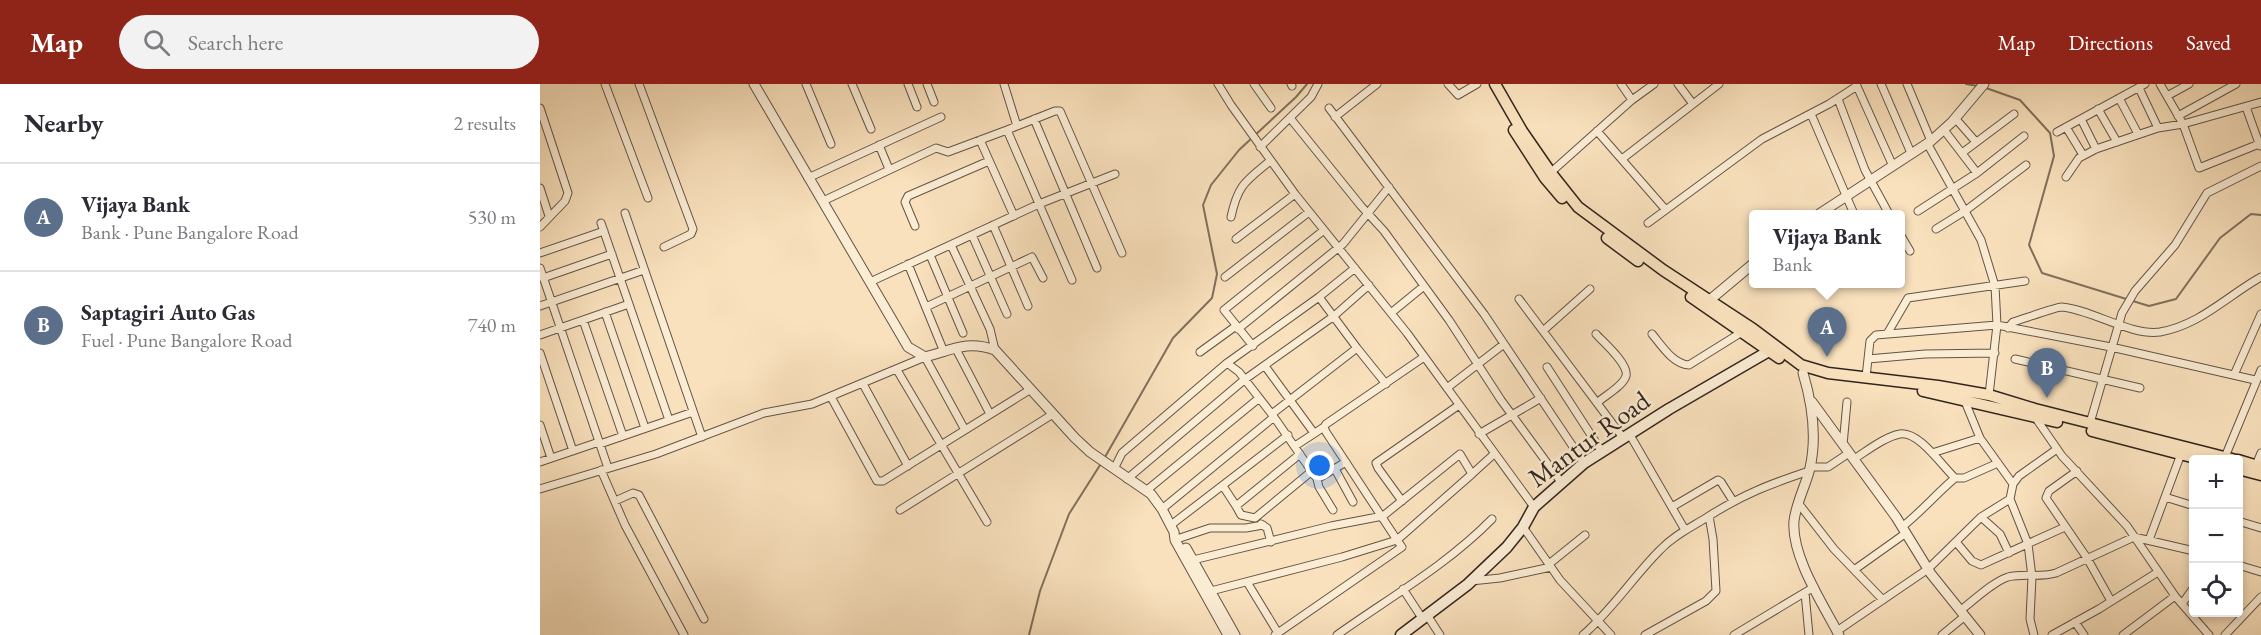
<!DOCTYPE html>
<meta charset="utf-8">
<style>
:root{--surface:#fff;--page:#f2f2f3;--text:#2b2b33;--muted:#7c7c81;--line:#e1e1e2;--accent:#8f2418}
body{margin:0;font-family:"EB Garamond",serif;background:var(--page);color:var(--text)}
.controls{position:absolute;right:18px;bottom:18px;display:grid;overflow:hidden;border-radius:6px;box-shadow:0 3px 9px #0003}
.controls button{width:54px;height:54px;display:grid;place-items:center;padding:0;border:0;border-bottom:2px solid var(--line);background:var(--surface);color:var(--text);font:30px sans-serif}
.you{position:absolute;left:780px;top:382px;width:21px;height:21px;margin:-15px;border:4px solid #fff;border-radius:50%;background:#1a73e8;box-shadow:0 0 0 9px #1a73e833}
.badge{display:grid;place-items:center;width:39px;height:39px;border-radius:50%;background:var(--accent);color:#fff;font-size:20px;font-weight:700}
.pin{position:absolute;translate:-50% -50px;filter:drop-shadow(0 2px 3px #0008)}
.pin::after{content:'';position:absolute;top:32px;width:21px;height:18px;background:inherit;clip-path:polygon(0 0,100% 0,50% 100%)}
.popup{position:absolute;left:1209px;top:126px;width:156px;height:78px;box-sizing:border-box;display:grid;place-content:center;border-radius:6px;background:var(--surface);filter:drop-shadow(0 2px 4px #0005);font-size:20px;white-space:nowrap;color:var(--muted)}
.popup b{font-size:22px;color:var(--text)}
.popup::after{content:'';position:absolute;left:50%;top:100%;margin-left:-12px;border:12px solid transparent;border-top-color:var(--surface)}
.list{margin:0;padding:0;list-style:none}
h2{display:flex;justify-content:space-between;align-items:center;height:78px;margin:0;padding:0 24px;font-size:26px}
h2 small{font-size:20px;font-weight:400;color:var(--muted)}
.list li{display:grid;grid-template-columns:39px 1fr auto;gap:18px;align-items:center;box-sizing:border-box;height:108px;padding:0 24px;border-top:2px solid var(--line)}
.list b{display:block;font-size:22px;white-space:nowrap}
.list p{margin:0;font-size:20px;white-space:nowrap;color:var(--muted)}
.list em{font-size:20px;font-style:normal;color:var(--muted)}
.icon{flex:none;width:33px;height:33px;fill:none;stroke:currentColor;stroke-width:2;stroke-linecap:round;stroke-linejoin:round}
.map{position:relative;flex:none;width:1721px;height:551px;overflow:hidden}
header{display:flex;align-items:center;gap:36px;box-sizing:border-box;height:84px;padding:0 30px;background:var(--accent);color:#fff}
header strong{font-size:28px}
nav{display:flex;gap:33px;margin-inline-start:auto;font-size:21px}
.search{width:420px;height:54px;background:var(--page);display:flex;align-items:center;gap:15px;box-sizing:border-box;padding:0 21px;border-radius:33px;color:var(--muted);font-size:22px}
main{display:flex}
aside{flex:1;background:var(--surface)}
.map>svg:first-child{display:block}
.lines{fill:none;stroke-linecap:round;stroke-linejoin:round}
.stream{stroke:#806f5d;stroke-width:2}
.minor-casing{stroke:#635446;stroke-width:9}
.tertiary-casing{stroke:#635446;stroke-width:11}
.secondary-casing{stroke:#31251f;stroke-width:13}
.primary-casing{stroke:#31251f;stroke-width:13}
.minor{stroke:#fbecd4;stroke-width:7}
.tertiary{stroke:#fbecd4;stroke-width:9}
.secondary{stroke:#fbecd4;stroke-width:10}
.primary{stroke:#f9e1bd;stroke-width:10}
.labels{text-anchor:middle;stroke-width:5;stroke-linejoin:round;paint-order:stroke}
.street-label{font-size:27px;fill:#31251f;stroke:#fbecd4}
</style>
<header>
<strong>Map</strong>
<div class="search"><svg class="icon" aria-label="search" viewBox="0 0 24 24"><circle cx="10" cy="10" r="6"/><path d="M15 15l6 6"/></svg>Search here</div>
<nav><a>Map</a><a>Directions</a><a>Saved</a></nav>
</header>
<main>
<aside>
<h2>Nearby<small>2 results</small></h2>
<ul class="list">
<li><span class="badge" style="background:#5c6f8a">A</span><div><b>Vijaya Bank</b><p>Bank · Pune Bangalore Road</p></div><em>530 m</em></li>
<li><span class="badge" style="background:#5c6f8a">B</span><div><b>Saptagiri Auto Gas</b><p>Fuel · Pune Bangalore Road</p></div><em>740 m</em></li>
</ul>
</aside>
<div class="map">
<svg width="1721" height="551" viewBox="0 0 1721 551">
<rect width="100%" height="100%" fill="#f9e1bd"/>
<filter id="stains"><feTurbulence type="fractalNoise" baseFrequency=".00333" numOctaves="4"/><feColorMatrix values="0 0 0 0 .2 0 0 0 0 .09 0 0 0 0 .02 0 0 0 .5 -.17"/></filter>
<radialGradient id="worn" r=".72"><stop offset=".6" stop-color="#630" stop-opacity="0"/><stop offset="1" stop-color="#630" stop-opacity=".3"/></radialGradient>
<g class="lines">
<!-- stream -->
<path class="stream" d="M1426 0 1438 2
M1446 4 1480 16 1510 49 1514 72 1489 161 1502 189 1609 222 1636 215 1680 154 1711 130 1721 131
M565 373 633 254 672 214 677 190 663 121 671 101 699 66 756 13 767 0
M489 551 500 507 529 430 562 378"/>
<defs>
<path id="minor" d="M65 0 108 114
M99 0 153 145 151 150 124 163
M266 0 291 60
M312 0 331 45
M368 0 377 23
M387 0 394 18
M464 0 477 42 467 46 532 196
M678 0 691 21 755 110 867 249 994 423
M714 0 731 24
M751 0 752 2
M908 0 918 11 937 0
M1081 0 1092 16
M1138 0 1153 20
M1316 0 1352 80
M1341 0 1371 69
M1367 0 1391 57
M1620 0 1643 40 1659 84 1719 60
M1599 4 1618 44
M1627 12 1649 0
M1579 14 1598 50
M1298 15 1325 86 1349 130
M1706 23 1720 62
M0 24 28 109 25 117 0 143
M789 24 944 230 1044 379
M1558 25 1577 58
M1271 30 1314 130
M1638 32 1696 0
M795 33 837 0
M750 34 821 122 844 147 909 236 961 316 1021 398
M1415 34 1436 58
M494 35 557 184
M1541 35 1556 65
M477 42 515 27H520L582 169
M1526 43 1543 71
M1404 46 1437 89
M1057 47 1125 125
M1517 48 1605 0
M440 56 474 132
M1387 59 1441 156 1455 202 1457 241 1449 311
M339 61 349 85
M720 63 771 13 778 0
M1422 69 1474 30
M1082 75 1179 0
M1009 90 1092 16 1114 0
M1526 93 1539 74 1556 65 1618 44 1643 40 1721 18
M268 94 401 33
M0 104 9 132
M283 117 396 64 408 68 467 46
M1378 127 1437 89 1484 52
M85 129 162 353
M691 133C698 100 706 97 730 77
M61 139 129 336
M1108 139 1222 55 1289 20 1317 2
M453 141 488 222
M375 142 365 118 368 112 449 77
M1396 145 1425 127 1486 81
M1360 150 1370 167
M432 151 467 230
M696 155 755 110
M411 161 450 245 455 266
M0 169 64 147
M390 171 423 249
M368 180 404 268
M0 184 68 384
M685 193 769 128
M3 194 72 170
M330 198 499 120 575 90
M779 213 817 264
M979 215 1084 355
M0 222 104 186
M386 223 492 173 503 194
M65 228 105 344
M851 229 884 202
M43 236 83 352
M1468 244 1473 238C1480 236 1517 223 1521 223 1551 225 1590 252 1620 248 1660 241 1687 212 1721 193
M698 245 803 160 849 103
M1004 246 1050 205
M1056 250C1063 258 1089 280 1086 292 1083 302 1066 311 1058 318
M1112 250C1122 262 1133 280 1149 281L1202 248
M1347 250 1368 214 1485 197
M0 251 89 220
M713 262 684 226 784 146
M416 265 450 330
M660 268 696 242
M0 269 33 367
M1328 275 1385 270 1455 269
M1475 275 1600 304
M687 279 699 288 734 333 777 395 806 378
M725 282 774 349
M1007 283 1062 368
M357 286 447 438
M1694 291 1721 230
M1326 293 1330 257 1336 251 1457 241 1571 263 1715 296
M323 300 368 382
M907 304 964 260
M291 313 337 397H343L491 305
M1424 315 1440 354 1473 400
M732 330 817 264 846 300
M1495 333 1522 372 1587 442 1635 512 1669 551
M1550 339 1582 229 1595 207 1635 161 1667 109 1721 82
M0 341 11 374
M939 350 1001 314
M1090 351 1145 446
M60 360 153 328
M1303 361 1307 318
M755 362 784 343
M1392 369 1440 354
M760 370 696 422 701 431 715 434 772 387
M1685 373 1721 286
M1314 375C1327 367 1344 353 1360 350 1379 347 1402 382 1415 394H1424L1458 379
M0 378 59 358
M1716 381 1721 369
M1271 383H1288L1309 369
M574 385 582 369 687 279 779 213 815 184
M795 385 813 418
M61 386 85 441 144 551
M1537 387 1509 407 1506 414 1547 474 1571 517
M932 390 954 370
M587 395 704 296 794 232 829 201
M777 395 779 403 793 426
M683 402 696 422
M0 405 116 370 224 329 272 320 385 273 425 346
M607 406 718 315
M1625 413 1654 422
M75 417 93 409 99 411 164 535
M862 417 838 384 836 379 919 321
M1259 420 1294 465 1343 516
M1132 423 1178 396 1181 398 1193 417
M622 425 734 333
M360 426 513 330
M1441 433 1460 450 1469 469
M1698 437 1721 444
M721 440 727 444 731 458
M631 441 748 351
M983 443 1020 496 1071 551
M1362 443C1381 428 1396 410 1415 394
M640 454 670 444H706L723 441
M1609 456 1641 370
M1416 458 1432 477 1441 481 1525 443
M653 476 791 442 843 432 920 370 932 390 857 456 786 348 784 343 786 340 884 273
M1009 480 1045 451
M1698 481 1721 488
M1314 486 1366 449
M931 497 960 494 1011 483
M707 498 738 549
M863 505 882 534
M671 507 802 473 857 456 862 463 735 551
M1265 509 1269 551
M1642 520 1654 503
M1421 526C1433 517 1454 497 1468 493 1484 489 1499 494 1516 489L1594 453 1654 467
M887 531 900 551
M1535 538 1544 551
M1297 547 1388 485 1441 433 1470 415
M797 551C849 514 907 481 952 435
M1043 551C1072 526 1093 493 1120 466 1134 451 1152 443 1169 432 1204 410 1230 400 1269 387
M1105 551 1166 517 1176 507 1173 455 1169 432
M1194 551 1274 503
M1402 551 1425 532
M1494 551 1490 535 1492 493 1488 460 1470 415 1473 400 1479 392 1517 365
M1512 551 1559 525 1618 488
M1583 551 1635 512
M1685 551 1721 513"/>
<path id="tertiary" d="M214 0 368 263 385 273C412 266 427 256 455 266L535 354 550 368 611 410 622 425 634 448 635 456 688 551
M1279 130 1391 57 1412 38 1444 0
M1165 220 1214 179
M1263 289C1272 319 1277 353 1270 384 1266 401 1256 419 1254 437 1251 472 1283 520 1299 551
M1272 318 1356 433 1391 490 1440 551
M646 464 695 551"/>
<path id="secondary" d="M861 551 927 501 967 463 983 443 994 423 1044 379 1129 325 1229 267"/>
<path id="primary" d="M955 0 982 47 1011 89 1038 123 1123 186 1213 245 1261 281 1288 289 1398 302 1449 311 1495 325 1696 376
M974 46 1005 94 1022 114
M1067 154 1098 177
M1151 213 1239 274
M1383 307 1517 338
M1552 347 1663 376
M1698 376 1721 383
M1698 385 1721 391"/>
</defs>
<!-- minor casing -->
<use href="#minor" class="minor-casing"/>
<!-- tertiary casing -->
<use href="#tertiary" class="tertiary-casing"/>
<!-- secondary casing -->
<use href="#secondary" class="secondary-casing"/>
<!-- primary casing -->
<use href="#primary" class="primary-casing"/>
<!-- minor -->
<use href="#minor" class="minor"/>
<!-- tertiary -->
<use href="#tertiary" class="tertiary"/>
<!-- secondary -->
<use href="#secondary" class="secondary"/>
<!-- primary -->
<use href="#primary" class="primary"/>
</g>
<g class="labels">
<!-- street labels -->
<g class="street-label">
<text transform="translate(1049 355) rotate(-36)" y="9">Mantur Road</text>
</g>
</g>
<rect width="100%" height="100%" filter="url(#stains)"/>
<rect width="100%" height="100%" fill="url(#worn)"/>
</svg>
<div class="controls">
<button>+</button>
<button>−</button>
<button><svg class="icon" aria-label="locate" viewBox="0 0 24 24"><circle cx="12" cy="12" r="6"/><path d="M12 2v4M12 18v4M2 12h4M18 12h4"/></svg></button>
</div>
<div class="you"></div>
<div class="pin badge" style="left:1287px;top:273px;background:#5c6f8a">A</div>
<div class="popup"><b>Vijaya Bank</b>Bank</div>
<div class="pin badge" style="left:1507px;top:314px;background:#5c6f8a">B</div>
</div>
</main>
